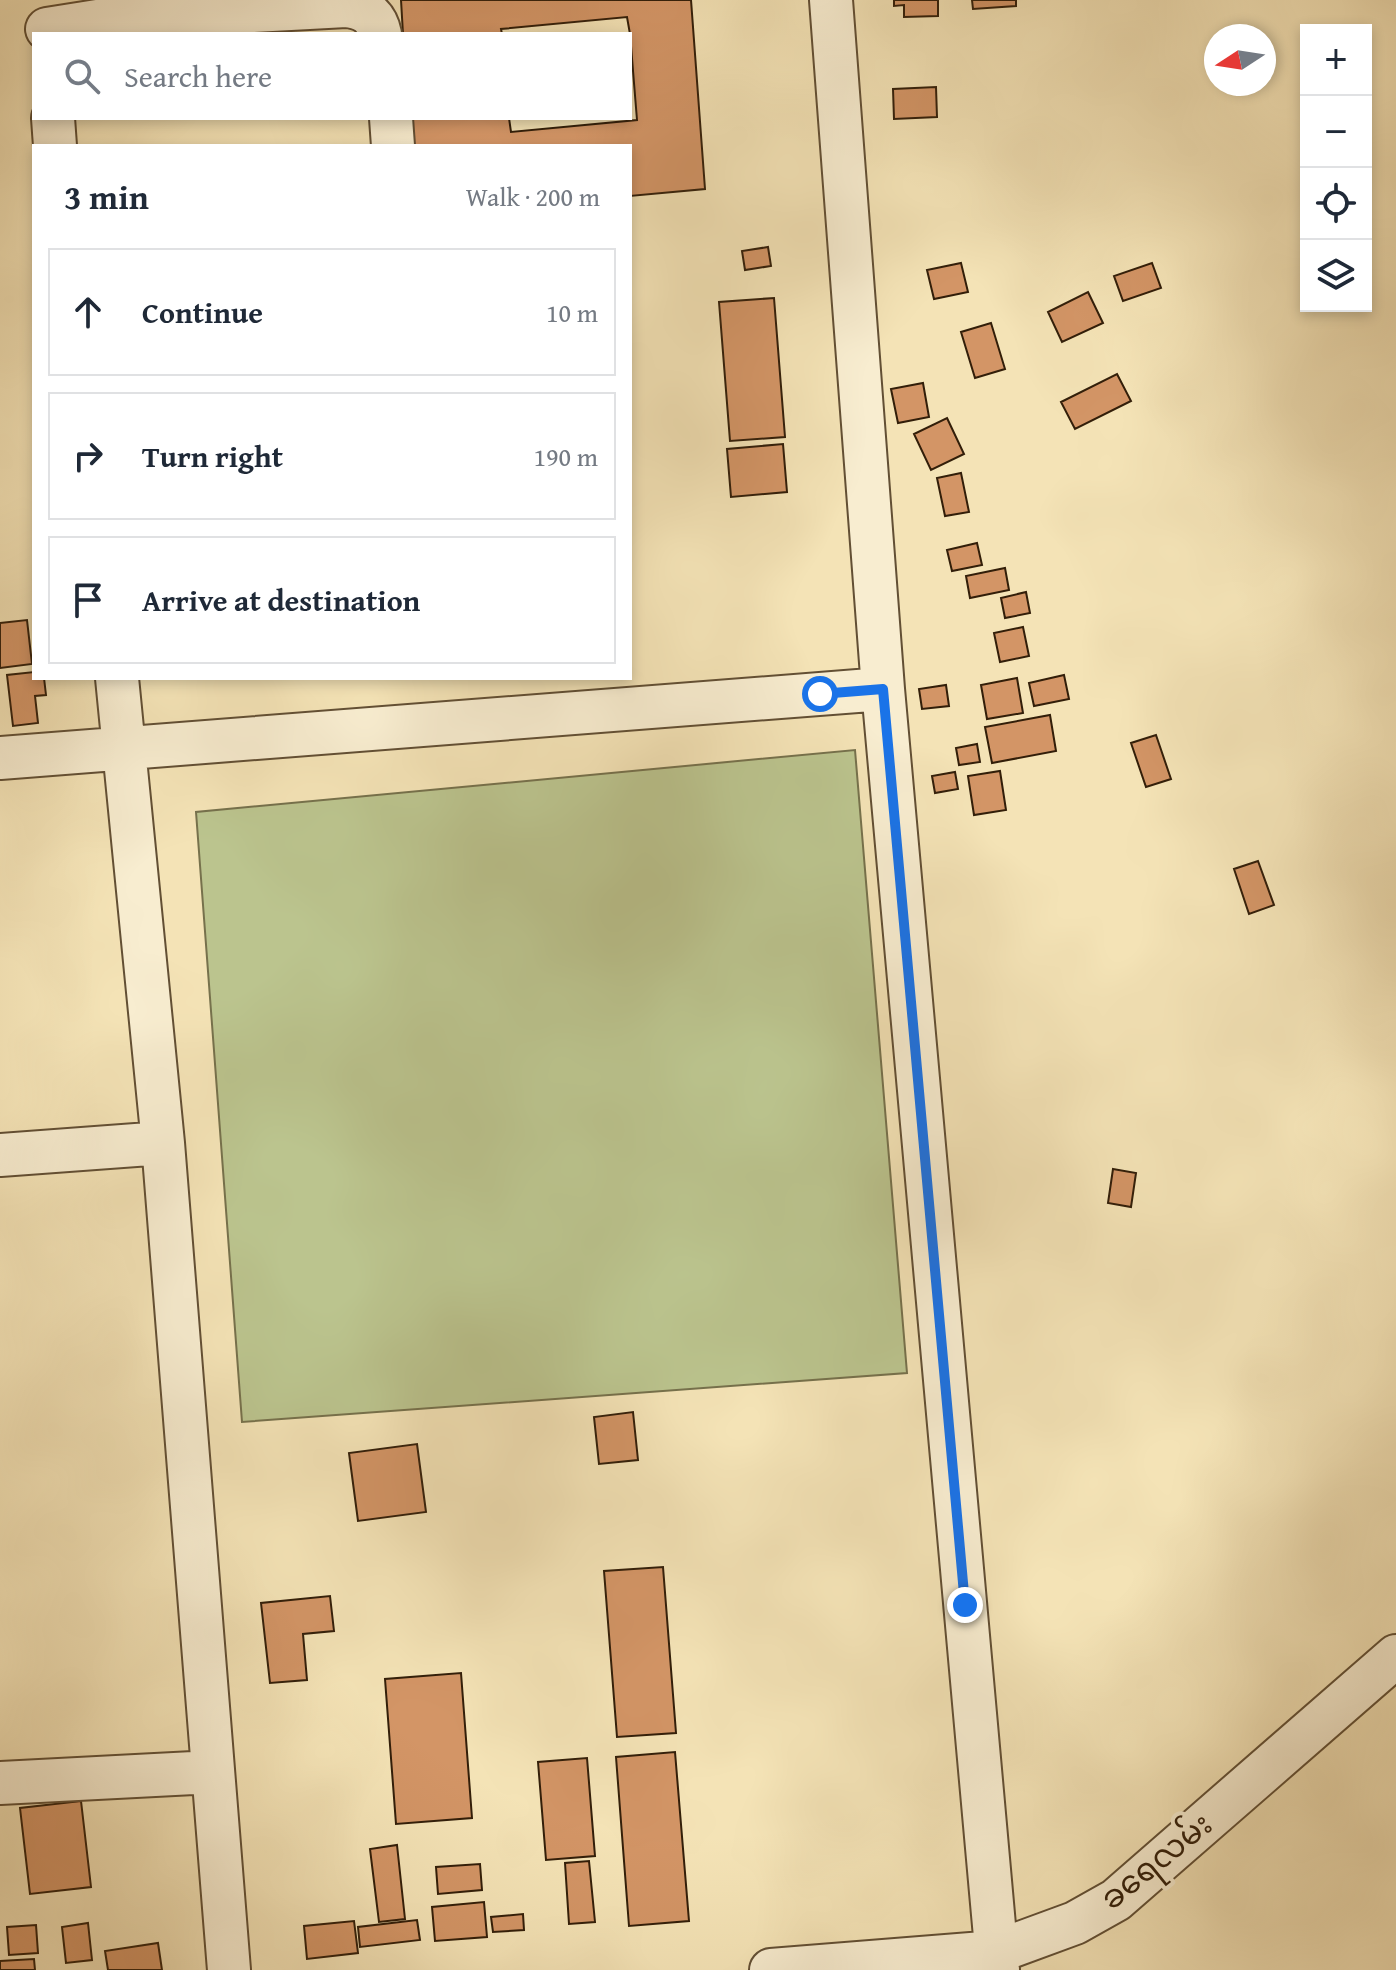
<!DOCTYPE html>
<meta charset="utf-8">
<style>
:root{--surface:#fff;--page:#f6f6f7;--text:#1f2937;--muted:#747a83;--line:#e0e1e3}
body{margin:0;font-family:"Gentium Book Plus","Noto Sans Myanmar",serif;background:var(--page);color:var(--text)}
.controls{position:absolute;right:24px;top:24px;display:grid;overflow:hidden;border-radius:0px;box-shadow:0 4px 12px #0003}
.controls button{width:72px;height:72px;display:grid;place-items:center;padding:0;border:0;border-bottom:2px solid var(--line);background:var(--surface);color:var(--text);font:40px sans-serif}
.compass{position:absolute;left:1204px;top:24px;width:72px;height:72px;border-radius:50%;background:var(--surface);box-shadow:0 4px 12px #0003;rotate:258deg}
.stop{position:absolute;width:24px;height:24px;margin:-18px;border:6px solid #1a73e8;border-radius:50%;background:#fff}
.stop.end{background:#1a73e8;border-color:#fff;box-shadow:0 2px 8px #0008}
.list{margin:0;padding:0;list-style:none}
h2{display:flex;justify-content:space-between;align-items:center;height:104px;margin:0;padding:0 32px;font-size:34px}
h2 small{font-size:26px;font-weight:400;color:var(--muted)}
.list li{display:grid;grid-template-columns:52px 1fr auto;gap:24px;align-items:center;box-sizing:border-box;height:128px;margin:0 16px 16px;padding:0 16px;border:2px solid var(--line);border-radius:0px}
.list b{display:block;font-size:30px;white-space:nowrap}
.list em{font-size:26px;font-style:normal;color:var(--muted)}
.icon{flex:none;width:44px;height:44px;fill:none;stroke:currentColor;stroke-width:2;stroke-linecap:round;stroke-linejoin:round}
.map{position:relative;flex:none;width:1396px;height:1970px;overflow:hidden}
.search{position:absolute;background:var(--surface);box-shadow:0 4px 12px #0003;left:32px;top:32px;width:600px;height:88px;display:flex;align-items:center;gap:20px;box-sizing:border-box;padding:0 28px;border-radius:0px;color:var(--muted);font-size:30px}
.panel{position:absolute;background:var(--surface);box-shadow:0 4px 12px #0003;left:32px;top:144px;width:600px;height:536px;border-radius:0px}
.map>svg:first-child{display:block}
.green{fill:#bbc48e;stroke:#76714c;stroke-width:2}
.building{fill:#d39566;stroke:#321e09;stroke-width:2}
.lines{fill:none;stroke-linecap:round;stroke-linejoin:round}
.minor-casing{stroke:#624f34;stroke-width:46}
.minor{stroke:#f8edd0;stroke-width:42}
.route{stroke:#1a73e8;stroke-width:10}
.labels{text-anchor:middle;stroke-width:8;stroke-linejoin:round;paint-order:stroke}
.street-label{font-size:32px;fill:#321e09;stroke:#f8edd0}
</style>
<div class="map">
<svg width="1396" height="1970" viewBox="0 0 1396 1970">
<rect width="100%" height="100%" fill="#f4e3b6"/>
<filter id="stains"><feTurbulence type="fractalNoise" baseFrequency=".0025" numOctaves="4"/><feColorMatrix values="0 0 0 0 .2 0 0 0 0 .09 0 0 0 0 .02 0 0 0 .5 -.17"/></filter>
<radialGradient id="worn" r=".72"><stop offset=".6" stop-color="#630" stop-opacity="0"/><stop offset="1" stop-color="#630" stop-opacity=".3"/></radialGradient>
<!-- green -->
<path class="green" d="M855 750 907 1373 242 1422 196 812Z"/>
<!-- building -->
<path class="building" d="M401 0H691L705 189 630 196V146H412L410 118H509L511 132 637 120 630 34 627 17 501 29 502 34H403Z
M894 0H938V16L904 17V5L894 6Z
M972 0H1016V6L973 9Z
M936 87 937 117 894 119 893 89Z
M768 247 771 266 745 270 742 251Z
M961 263 968 292 934 299 927 270Z
M1152 263 1161 288 1123 301 1114 276Z
M1088 292 1103 323 1062 342 1048 312Z
M774 298 785 437 730 441 719 302Z
M991 323 1005 369 975 378 961 332Z
M1117 374 1131 401 1075 429 1061 402Z
M923 383 929 417 898 423 891 389Z
M947 418 964 454 931 470 914 434Z
M783 444 787 492 731 497 727 449Z
M961 473 969 512 945 516 937 478Z
M977 543 982 565 952 571 947 550Z
M1005 568 1009 590 970 598 966 576Z
M1026 592 1030 613 1005 618 1001 598Z
M27 620 32 664 0 668V623Z
M1023 627 1029 656 1000 662 994 633Z
M34 672V678H44L46 695 35 696 38 723 13 726 7 675Z
M1064 675 1069 699 1034 706 1029 683Z
M1017 678 1023 713 987 719 981 685Z
M946 685 949 706 922 709 919 689Z
M1050 715 1056 751 992 763 985 727Z
M1156 735 1171 779 1146 787 1131 743Z
M977 744 980 762 959 765 956 748Z
M1000 771 1006 810 974 815 968 776Z
M955 772 958 789 935 793 932 776Z
M1258 861 1274 905 1249 914 1234 869Z
M1113 1169 1136 1173 1131 1207 1108 1203Z
M633 1412 638 1460 599 1464 594 1417Z
M417 1444 426 1512 358 1521 349 1453Z
M663 1567 676 1733 617 1737 604 1571Z
M330 1596 334 1631 303 1634 307 1680 270 1683 261 1603Z
M461 1673 472 1818 396 1824 385 1679Z
M675 1752 689 1921 629 1926 616 1757Z
M587 1758 595 1856 546 1860 538 1762Z
M81 1801 91 1887 30 1894 20 1808Z
M397 1845 405 1919 379 1922 370 1849Z
M589 1861 595 1922 569 1924 565 1863Z
M480 1864 482 1890 438 1894 436 1867Z
M484 1902 487 1937 435 1941 432 1907Z
M523 1914 524 1930 493 1932 491 1917Z
M417 1920 420 1940 360 1947 358 1927Z
M354 1921 358 1953 307 1959 304 1926Z
M88 1923 92 1960 66 1963 62 1927Z
M36 1925 38 1953 9 1955 7 1927Z
M158 1943 162 1970H108L105 1951Z
M34 1959 35 1970H0V1961Z"/>
<g class="lines">
<defs>
<path id="minor" d="M831 0 883 689 998 1970
M47 29 110 19 346 6C365 8 376 15 380 34
M53 118 55 146
M391 118 393 146
M117 678 163 1143 229 1970
M0 758 883 689
M0 1155 163 1143
M0 1783 213 1772
M771 1970 996 1952 1075 1923 1116 1900 1396 1656"/>
</defs>
<!-- minor casing -->
<use href="#minor" class="minor-casing"/>
<!-- minor -->
<use href="#minor" class="minor"/>
</g>
<g class="lines">
<!-- route -->
<path class="route" d="M820 694 883 689 965 1605"/>
</g>
<g class="labels">
<!-- street labels -->
<g class="street-label">
<text transform="translate(1156 1861) rotate(-39)" y="11">ခရေလမ်း</text>
</g>
</g>
<rect width="100%" height="100%" filter="url(#stains)"/>
<rect width="100%" height="100%" fill="url(#worn)"/>
</svg>
<div class="controls">
<button>+</button>
<button>−</button>
<button><svg class="icon" aria-label="locate" viewBox="0 0 24 24"><circle cx="12" cy="12" r="6"/><path d="M12 2v4M12 18v4M2 12h4M18 12h4"/></svg></button>
<button><svg class="icon" aria-label="layers" viewBox="0 0 24 24"><path d="M12 4l9 5-9 5-9-5zM3 14l9 5 9-5"/></svg></button>
</div>
<svg class="compass" viewBox="-18 -18 36 36"><path d="M0-13l5 13h-10z" fill="#e53935"/><path d="M0 13l5-13h-10z" fill="#747a83"/></svg>
<div class="stop" style="left:820px;top:694px"></div>
<div class="stop end" style="left:965px;top:1605px"></div>
<div class="search"><svg class="icon" aria-label="search" viewBox="0 0 24 24"><circle cx="10" cy="10" r="6"/><path d="M15 15l6 6"/></svg>Search here</div>
<section class="panel">
<h2>3 min<small>Walk · 200 m</small></h2>
<ul class="list">
<li><svg class="icon" aria-label="ahead" viewBox="0 0 24 24"><path d="M12 20V5M6 11l6-6 6 6"/></svg><div><b>Continue</b></div><em>10 m</em></li>
<li><svg class="icon" aria-label="right" viewBox="0 0 24 24"><path d="M7 20v-9h11M14 6l5 5-5 5"/></svg><div><b>Turn right</b></div><em>190 m</em></li>
<li><svg class="icon" aria-label="arrive" viewBox="0 0 24 24"><path d="M6 21V4h12l-3 4 3 4H6"/></svg><div><b>Arrive at destination</b></div></li>
</ul>
</section>
</div>
